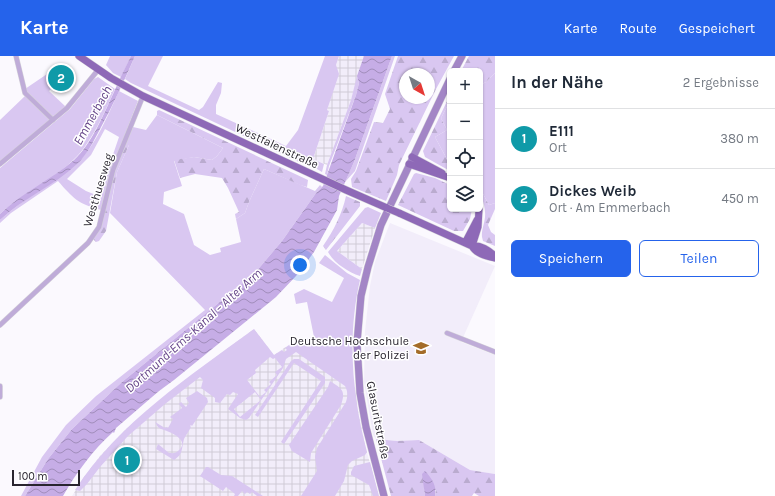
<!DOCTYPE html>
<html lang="de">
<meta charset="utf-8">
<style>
:root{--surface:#fff;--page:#f2f2f3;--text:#1f2937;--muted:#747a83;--line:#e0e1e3;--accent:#2563eb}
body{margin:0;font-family:Karla,sans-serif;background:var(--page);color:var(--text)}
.controls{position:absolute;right:12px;top:12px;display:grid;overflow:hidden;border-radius:6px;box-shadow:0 1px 3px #0004}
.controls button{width:36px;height:36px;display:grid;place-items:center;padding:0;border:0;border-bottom:1px solid var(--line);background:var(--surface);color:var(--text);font:20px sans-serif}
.compass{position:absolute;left:399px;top:12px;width:36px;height:36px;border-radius:50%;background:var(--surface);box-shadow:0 1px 3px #0004;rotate:141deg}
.scale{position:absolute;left:12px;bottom:10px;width:68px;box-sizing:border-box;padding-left:4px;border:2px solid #29252f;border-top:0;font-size:11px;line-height:14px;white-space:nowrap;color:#29252f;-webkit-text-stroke:3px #fff;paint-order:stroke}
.you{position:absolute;left:300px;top:209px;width:14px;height:14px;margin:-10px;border:3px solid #fff;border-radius:50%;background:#1a73e8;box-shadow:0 0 0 6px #1a73e833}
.badge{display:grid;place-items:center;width:26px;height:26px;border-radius:50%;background:var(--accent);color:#fff;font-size:13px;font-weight:700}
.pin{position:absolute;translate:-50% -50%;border:2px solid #fff;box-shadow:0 1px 4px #0006}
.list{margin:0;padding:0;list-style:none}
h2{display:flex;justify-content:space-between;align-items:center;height:52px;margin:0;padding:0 16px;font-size:17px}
h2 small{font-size:13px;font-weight:400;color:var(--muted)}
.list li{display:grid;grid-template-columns:26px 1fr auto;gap:12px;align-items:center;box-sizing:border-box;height:60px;padding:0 16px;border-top:1px solid var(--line)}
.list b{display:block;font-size:15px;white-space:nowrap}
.list p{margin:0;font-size:13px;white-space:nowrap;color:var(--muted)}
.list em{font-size:13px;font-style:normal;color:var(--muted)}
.actions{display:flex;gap:8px;padding:12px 16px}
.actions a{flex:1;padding:9px 0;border:1px solid var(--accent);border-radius:6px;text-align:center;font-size:14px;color:var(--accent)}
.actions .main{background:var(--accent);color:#fff}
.icon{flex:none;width:22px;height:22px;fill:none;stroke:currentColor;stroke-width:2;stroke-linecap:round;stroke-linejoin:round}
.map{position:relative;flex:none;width:495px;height:440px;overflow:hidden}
header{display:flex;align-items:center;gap:24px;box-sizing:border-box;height:56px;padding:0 20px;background:var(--accent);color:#fff}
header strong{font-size:19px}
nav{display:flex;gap:22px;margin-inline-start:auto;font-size:14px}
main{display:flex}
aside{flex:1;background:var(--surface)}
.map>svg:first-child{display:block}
.built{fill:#f2edfa}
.industrial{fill:url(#industrial-grid)}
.green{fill:#d9c7f1;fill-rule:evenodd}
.forest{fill:url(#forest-firs);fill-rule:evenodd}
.water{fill:url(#water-waves)}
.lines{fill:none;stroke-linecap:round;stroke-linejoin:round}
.street-casing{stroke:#d5d3d9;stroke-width:5.5}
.secondary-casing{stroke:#d5d3d9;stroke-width:8}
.primary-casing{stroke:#d5d3d9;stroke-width:8}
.street{stroke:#bfacd8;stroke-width:4.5}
.secondary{stroke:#a386c6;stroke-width:7}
.primary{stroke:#8e69b7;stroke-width:7}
.primary-bridge-casing{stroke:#d5d3d9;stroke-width:8;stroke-linecap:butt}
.primary-bridge{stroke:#8e69b7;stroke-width:7}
.labels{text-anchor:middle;stroke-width:3;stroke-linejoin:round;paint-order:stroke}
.street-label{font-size:12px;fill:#29252f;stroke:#fff}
.poi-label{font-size:12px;fill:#29252f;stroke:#fff;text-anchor:end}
.water-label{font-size:13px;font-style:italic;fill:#644388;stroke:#fff}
</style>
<header>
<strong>Karte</strong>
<nav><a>Karte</a><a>Route</a><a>Gespeichert</a></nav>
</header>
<main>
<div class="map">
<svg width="495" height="440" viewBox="0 0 495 440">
<defs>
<pattern id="industrial-grid" width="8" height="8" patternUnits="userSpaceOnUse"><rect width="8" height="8" fill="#f2edfa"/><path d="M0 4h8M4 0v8" fill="none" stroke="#d0cbd7"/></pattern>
<pattern id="forest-firs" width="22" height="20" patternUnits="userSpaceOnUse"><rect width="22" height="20" fill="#d9c7f1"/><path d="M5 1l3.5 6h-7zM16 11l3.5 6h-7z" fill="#baabcf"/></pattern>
<pattern id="water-waves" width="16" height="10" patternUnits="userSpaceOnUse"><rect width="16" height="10" fill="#c6ade6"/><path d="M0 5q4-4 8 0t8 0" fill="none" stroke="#a18dbb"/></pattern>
</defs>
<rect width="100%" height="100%" fill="#fbf9fe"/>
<!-- built -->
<path class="built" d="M390 167 495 210 461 286 495 299V418L470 414 419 384 397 385 376 383 373 379 364 326 365 275 370 230 375 206Z"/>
<!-- industrial -->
<path class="industrial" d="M339 0H364L351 44 327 109 313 103 329 55 327 54 336 9Z
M362 167 375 172 362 213 337 195Z
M254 273 274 299 290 288 354 324 358 354 365 389 379 440H72L84 421 100 400 126 373 185 324Z"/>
<!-- green -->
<path class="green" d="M110 0H131L121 21 113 17 106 9Z
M135 0H163L148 30 199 54 203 51 218 26 222 27 221 37 216 49V58L286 90 298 74 325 0H339L336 9 339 18 327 54 329 55 313 103 324 108 322 116C315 112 309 108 302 104L299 106 131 27 125 23Z
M392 0H395L355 115 345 126 354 106Z
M50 16 47 20 56 28 49 35 66 51 52 61 28 38 25 33Z
M495 17V147L489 149 480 132V29L486 26Z
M357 20 359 27 356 39 329 110 327 119 325 118 327 109 351 44Z
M98 21 115 33C106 53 97 74 84 92 75 104 62 114 50 123 33 135 15 143 0 158V112L70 53 94 23Z
M119 35 138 45 109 120 101 154C78 148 73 142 58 125L11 157 0 167V164C23 142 53 129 76 108 94 93 109 57 119 35ZM105 73 119 81 106 119 101 141 86 135 67 123 91 99Z
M25 40 49 63V65L0 106V64Z
M450 45V107H449L435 81 447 74 441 62Z
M157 59 223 92 217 100 212 104 194 101 174 105 182 130 164 136 163 148 184 158 194 189 210 199 221 196 220 192 241 186 236 163 245 157 249 146 264 113 315 135 320 129 322 131 316 137 282 185 254 218 122 326 72 373 48 403 25 440H21L42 401 66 369 96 340 205 254 110 157 117 116 129 89 126 86 133 71 146 74Z
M368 151 381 157 375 172 362 167 337 195 362 213 360 220C348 216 334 207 328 196L365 152Z
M325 199 347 217 360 224C347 280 352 340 367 396L365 399 352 405 348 409 344 425 335 440H301L317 415 315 401 317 392 346 346C348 339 348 336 345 330L296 296 286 303 283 312 249 362 246 364 240 362 228 353 238 338 233 336 230 339 227 338 220 347 215 346V342L201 332 203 324 200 321 165 348 128 380 100 411 87 428 80 435 75 434C119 366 190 320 254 273L274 299 282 294 284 296 287 294 285 292C294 285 304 283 314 281L307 246 296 248 294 238 304 233 332 246 344 222 319 207ZM270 301 273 303 275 302 282 311 275 316 277 319 269 326 271 328 264 334 266 336 260 341 247 324 256 317 255 314ZM255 336 261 344 240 361 234 353Z
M294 303H299L325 321V327L284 388 281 386 321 325 294 307 258 361 255 359 291 305Z
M330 325C342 333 346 334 341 349L311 397 310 406 292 395 289 389 328 331Z
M197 335 207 342 208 346 192 370 191 369 190 370 191 371C189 375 186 379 184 383 181 395 183 398 174 404L156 393 158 388 169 397C172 397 175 398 178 395 192 383 167 375 161 373 157 371 157 369 155 366L165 372 166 371 168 372 173 363 170 361 182 352 179 348 181 346 186 351 189 347 186 342Z
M370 406 379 440H373L369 429 351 419V416L354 410Z
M206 411H208L221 419 232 420 263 440H257L252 436 250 438 247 436 245 438 242 435 238 440H234L235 438 226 431 223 435 200 420Z"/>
<!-- forest -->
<path class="forest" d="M398 0H454L436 33 399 109 397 119 386 145 352 131 351 123 356 115 374 66 383 67 390 53 385 38ZM405 18H429V42H405Z
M469 0H495V17L486 26 480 29V15H461Z
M450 39V45L441 62 447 74 435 81 449 107H450V115L425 101 423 95Z
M159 54 308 124 307 131 300 129 264 113 249 146 245 157 236 163 235 158 239 156 228 132 222 122 195 118 180 122 174 104 194 101 212 104 217 100 223 92 157 59V55Z
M126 86 129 87V89L117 116 106 175 99 185 96 186 93 183 100 172 115 114Z
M416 117 435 122 450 129V153H472L470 163 463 175H454L398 149 414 118Z
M480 132 489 149 495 147V153L488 169 491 176 495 179V190L483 185 482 181C481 173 486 165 485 156 485 147 480 140 480 132Z
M346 140 360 146V150L326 194 323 190C334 174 342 158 346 140Z
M376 383 397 385 419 384 470 414 495 418V440H479L474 437 472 440H435L436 434 424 431 425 440H391Z"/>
<!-- water -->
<path class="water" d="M131 0H135C124 25 112 51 99 75 93 86 87 99 77 108 54 130 23 142 0 164V158C21 137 51 124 74 104 92 88 104 57 114 36 119 24 125 12 131 0Z
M364 0H392L354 106 339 140 337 154 314 196 296 220 276 241 174 324 159 335 116 372 114 377 113 376C93 394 76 417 63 440H25L48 403 72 373 122 326 254 218 282 185 316 137 323 130 356 39 359 27 357 20Z
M425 415 426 416C432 423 437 430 435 440H425L422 418Z"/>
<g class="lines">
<defs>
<path id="street" d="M16 0 25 37 53 64
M0 108 67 52 98 14
M0 269 88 187 99 171 113 114 143 40
M447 277 495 296
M0 330V341"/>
<path id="secondary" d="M454 15 462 0
M384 440 366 371 360 337 357 287 361 240 368 211 381 169 450 23"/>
<path id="primary" d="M79 0 111 22 143 40 346 134 387 152
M412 101 442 117
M409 108 450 122
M399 157 472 190C481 189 488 194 495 200
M465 187 477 164
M472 190 478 171 479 153
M472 190C476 198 487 200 495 202"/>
</defs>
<!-- street casing -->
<use href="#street" class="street-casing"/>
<!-- secondary casing -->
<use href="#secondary" class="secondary-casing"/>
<!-- primary casing -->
<use href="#primary" class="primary-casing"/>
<!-- street -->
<use href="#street" class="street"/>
<!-- secondary -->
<use href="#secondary" class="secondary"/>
<!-- primary -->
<use href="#primary" class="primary"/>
<defs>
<path id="primary-bridge" d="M387 152 399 157"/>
</defs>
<!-- primary-bridge casing -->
<use href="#primary-bridge" class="primary-bridge-casing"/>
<!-- primary-bridge -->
<use href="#primary-bridge" class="primary-bridge"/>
</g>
<!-- icons -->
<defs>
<symbol id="university-bare" viewBox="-9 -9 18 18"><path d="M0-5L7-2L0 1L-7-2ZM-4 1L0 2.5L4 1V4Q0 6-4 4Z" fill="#a46c29" stroke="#fff" stroke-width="2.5" paint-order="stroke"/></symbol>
</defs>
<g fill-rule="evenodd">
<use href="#university-bare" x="410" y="281" width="22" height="22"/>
</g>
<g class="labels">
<!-- street labels -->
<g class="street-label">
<text transform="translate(277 90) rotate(25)" y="4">Westfalenstraße</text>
<text transform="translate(98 134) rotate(-73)" y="4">Westhuesweg</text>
<text transform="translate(378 364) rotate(79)" y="4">Glasuritstraße</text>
</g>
<!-- poi labels -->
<g class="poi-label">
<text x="409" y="289">Deutsche Hochschule<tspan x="409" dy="14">der Polizei</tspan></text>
</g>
<!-- water labels -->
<g class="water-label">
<text transform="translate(92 59) rotate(-61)" y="5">Emmerbach</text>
<text transform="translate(193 274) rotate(-42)" y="5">Dortmund-Ems-Kanal – Alter Arm</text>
</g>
</g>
</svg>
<div class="controls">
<button>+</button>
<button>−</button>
<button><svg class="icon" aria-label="locate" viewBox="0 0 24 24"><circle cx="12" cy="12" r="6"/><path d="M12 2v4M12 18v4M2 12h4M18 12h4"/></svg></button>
<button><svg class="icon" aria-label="layers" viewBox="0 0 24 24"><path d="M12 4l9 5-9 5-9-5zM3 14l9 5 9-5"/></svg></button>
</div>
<svg class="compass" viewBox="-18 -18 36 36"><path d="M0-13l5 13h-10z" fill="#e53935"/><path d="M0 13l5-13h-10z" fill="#747a83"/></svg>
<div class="scale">100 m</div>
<div class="you"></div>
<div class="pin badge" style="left:127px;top:404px;background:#0f9aa8">1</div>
<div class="pin badge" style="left:61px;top:22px;background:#0f9aa8">2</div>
</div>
<aside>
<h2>In der Nähe<small>2 Ergebnisse</small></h2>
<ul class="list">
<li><span class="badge" style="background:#0f9aa8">1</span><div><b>E111</b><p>Ort</p></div><em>380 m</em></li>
<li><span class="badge" style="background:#0f9aa8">2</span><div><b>Dickes Weib</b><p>Ort · Am Emmerbach</p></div><em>450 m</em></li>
</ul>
<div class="actions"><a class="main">Speichern</a><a>Teilen</a></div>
</aside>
</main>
